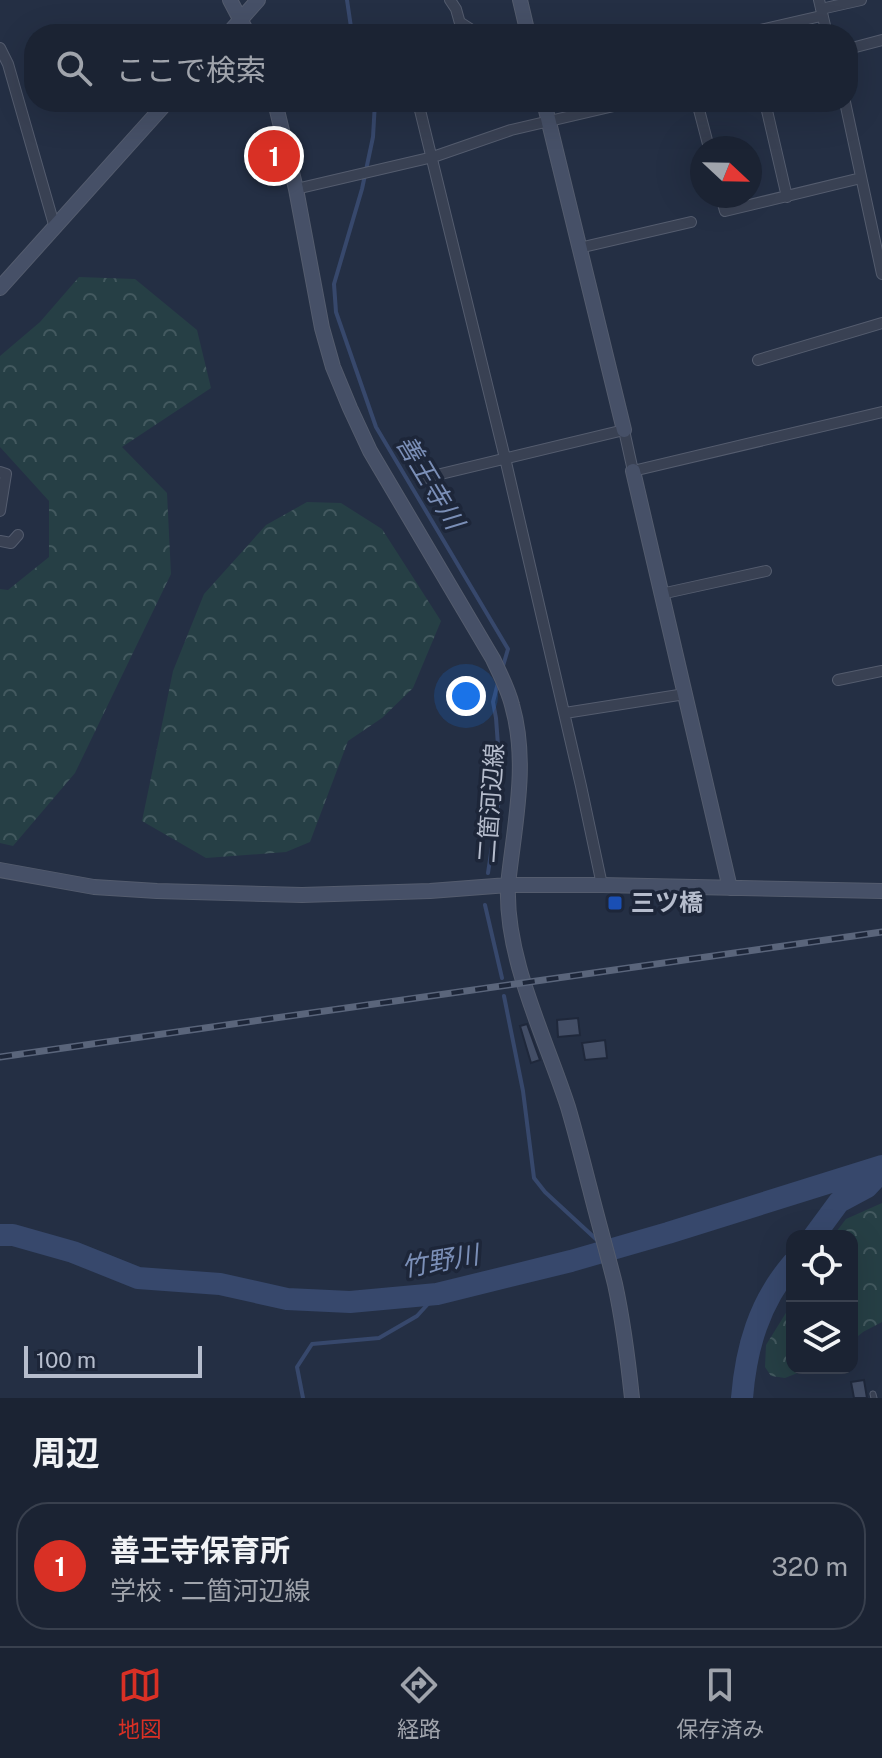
<!DOCTYPE html>
<html lang="ja">
<meta charset="utf-8">
<style>
:root{--surface:#1b2333;--page:#282f3f;--text:#f1f3f6;--muted:#a0a4ac;--line:#39404e;--accent:#d93025}
body{margin:0;font-family:"Public Sans","Noto Sans JP",sans-serif;background:var(--page);color:var(--text)}
.controls{position:absolute;right:24px;bottom:24px;display:grid;overflow:hidden;border-radius:16px;box-shadow:0 8px 32px #0002}
.controls button{width:72px;height:72px;display:grid;place-items:center;padding:0;border:0;border-bottom:2px solid var(--line);background:var(--surface);color:var(--text);font:40px sans-serif}
.compass{position:absolute;left:690px;top:136px;width:72px;height:72px;border-radius:50%;background:var(--surface);box-shadow:0 8px 32px #0002;rotate:112deg}
.scale{position:absolute;left:24px;bottom:20px;width:178px;box-sizing:border-box;padding-left:8px;border:4px solid #b6bdcd;border-top:0;font-size:22px;line-height:28px;white-space:nowrap;color:#b6bdcd;-webkit-text-stroke:6px #1d2639;paint-order:stroke}
.you{position:absolute;left:466px;top:696px;width:28px;height:28px;margin:-20px;border:6px solid #fff;border-radius:50%;background:#1a73e8;box-shadow:0 0 0 12px #1a73e833}
.badge{display:grid;place-items:center;width:52px;height:52px;border-radius:50%;background:var(--accent);color:#fff;font-size:26px;font-weight:700}
.pin{position:absolute;translate:-50% -50%;border:4px solid #fff;box-shadow:0 2px 8px #0006}
.list{margin:0;padding:0;list-style:none}
h2{display:flex;justify-content:space-between;align-items:center;height:104px;margin:0;padding:0 32px;font-size:34px}
h2 small{font-size:26px;font-weight:400;color:var(--muted)}
.list li{display:grid;grid-template-columns:52px 1fr auto;gap:24px;align-items:center;box-sizing:border-box;height:128px;margin:0 16px 16px;padding:0 16px;border:2px solid var(--line);border-radius:32px}
.list b{display:block;font-size:30px;white-space:nowrap}
.list p{margin:0;font-size:26px;white-space:nowrap;color:var(--muted)}
.list em{font-size:26px;font-style:normal;color:var(--muted)}
.icon{flex:none;width:44px;height:44px;fill:none;stroke:currentColor;stroke-width:2;stroke-linecap:round;stroke-linejoin:round}
.map{position:relative;flex:none;width:882px;height:1398px;overflow:hidden}
.search{position:absolute;background:var(--surface);box-shadow:0 8px 32px #0002;left:24px;right:24px;top:24px;height:88px;display:flex;align-items:center;gap:20px;box-sizing:border-box;padding:0 28px;border-radius:32px;color:var(--muted);font-size:30px}
.sheet{height:248px;background:var(--surface)}
nav{display:flex;justify-content:space-around;align-items:center;box-sizing:border-box;height:112px;border-top:2px solid var(--line);background:var(--surface);font-size:22px;color:var(--muted)}
nav a{display:grid;justify-items:center;gap:4px}
nav .on{color:var(--accent)}
.map>svg:first-child{display:block}
.forest{fill:url(#forest-crowns)}
.lines{fill:none;stroke-linecap:round;stroke-linejoin:round}
.stream{stroke:#37486c;stroke-width:4}
.river{stroke:#37486c;stroke-width:22}
.building{fill:#434e66;stroke:#1f283b;stroke-width:2}
.lane-casing{stroke:#545c6e;stroke-width:7}
.street-casing{stroke:#545c6e;stroke-width:12}
.secondary-casing{stroke:#545c6e;stroke-width:16}
.lane{stroke:#394153;stroke-width:5}
.street{stroke:#394153;stroke-width:10}
.secondary{stroke:#465067;stroke-width:14}
.rail-casing{stroke:#5a657b;stroke-width:7}
.rail{stroke:#1d2639;stroke-width:4;stroke-dasharray:12;stroke-linecap:butt}
.transit-dot{fill:#1a4fb4;stroke:#1d2639;stroke-width:3}
.labels{text-anchor:middle;stroke-width:7;stroke-linejoin:round;paint-order:stroke}
.street-label{font-size:24px;fill:#b6bdcd;stroke:#1d2639}
.poi-label{font-size:24px;font-weight:bold;fill:#b6bdcd;stroke:#1d2639;text-anchor:start}
.water-label{font-size:26px;font-style:italic;fill:#7b8fb7;stroke:#1d2639}
</style>
<div class="map">
<svg width="882" height="1398" viewBox="0 0 882 1398">
<defs>
<pattern id="forest-crowns" width="20" height="18" patternUnits="userSpaceOnUse" patternTransform="scale(2)"><rect width="20" height="18" fill="#263f45"/><path d="M2 6a3 3 0 1 1 6 0M12 15a3 3 0 1 1 6 0" fill="none" stroke="#43595f"/></pattern>
</defs>
<rect width="100%" height="100%" fill="#242f44"/>
<!-- forest -->
<path class="forest" d="M79 277 135 279 197 330 211 388 122 447 167 493 171 574 75 773 13 846 0 843V589L8 590 49 557V501L0 447V356L40 322Z
M307 502 341 503 382 529 441 621 413 688 382 718 348 741 310 842 286 852 206 858 142 821 173 671 204 594 266 525Z
M882 1203V1322L863 1332 852 1341V1236H833L846 1219Z
M792 1303V1368H810L785 1378 771 1376 765 1367 766 1345Z"/>
<g class="lines">
<!-- stream -->
<path class="stream" d="M347 0 352 34
M375 102 373 137 362 189 334 284 336 312 376 427 508 649 503 666
M488 873 501 786 496 718 493 702 499 679
M485 905 502 978
M504 996 523 1091 534 1178 545 1192 597 1240
M303 1398 297 1367 312 1344 379 1338 417 1316 437 1294"/>
<!-- river -->
<path class="river" d="M0 1235H13L73 1252 138 1278 220 1284 287 1299 350 1302 437 1294 571 1261 668 1233 882 1166
M814 1236 839 1202 867 1187 882 1171
M742 1398C746 1348 759 1303 792 1264"/>
</g>
<!-- building -->
<path class="building" d="M578 1018 580 1035 558 1037 557 1020Z
M527 1024 540 1060 531 1063 520 1026Z
M605 1040 607 1058 585 1060 582 1043Z
M864 1380 867 1398H854L851 1382Z"/>
<g class="lines">
<defs>
<path id="lane" d="M873 1394 874 1398"/>
<path id="street" d="M450 0 456 9 463 34
M819 0 827 34
M821 9 861 0
M461 23 478 34
M743 34 821 16
M0 48 8 64 55 228
M848 49 882 40
M418 102 505 458 581 786 602 885
M697 102 709 148
M765 102 787 197
M845 102 882 274
M296 189 433 157 511 130 631 102
M721 196 725 211 861 178
M579 248 691 222
M758 360 882 323
M0 472 6 474 0 511
M420 479 624 430 633 471 882 412
M0 541 11 543 18 535
M661 594 766 571
M838 680 882 671
M565 713 685 694"/>
<path id="secondary" d="M230 0 248 34
M520 0 528 34
M228 34 258 0
M275 102 296 189 322 328 333 367 350 408 370 451 493 659C500 674 508 689 512 705 529 764 514 826 508 885 505 959 545 1036 568 1107 576 1134 583 1162 590 1189 598 1221 607 1252 615 1284 623 1321 628 1360 632 1398
M544 102 624 430
M0 288 167 102
M633 471 730 888
M0 870 94 887 157 891 302 895 430 891 508 885H602L882 891"/>
</defs>
<!-- lane casing -->
<use href="#lane" class="lane-casing"/>
<!-- street casing -->
<use href="#street" class="street-casing"/>
<!-- secondary casing -->
<use href="#secondary" class="secondary-casing"/>
<!-- lane -->
<use href="#lane" class="lane"/>
<!-- street -->
<use href="#street" class="street"/>
<!-- secondary -->
<use href="#secondary" class="secondary"/>
<defs>
<path id="rail" d="M0 1057 882 932"/>
</defs>
<!-- rail casing -->
<use href="#rail" class="rail-casing"/>
<!-- rail -->
<use href="#rail" class="rail"/>
</g>
<!-- markers -->
<rect class="transit-dot" x="607" y="895" width="16" height="16" rx="4"/>
<g class="labels">
<!-- street labels -->
<g class="street-label">
<text transform="translate(491 803) rotate(-86)" y="8">二箇河辺線</text>
</g>
<!-- poi labels -->
<g class="poi-label">
<text x="631" y="911">三ツ橋</text>
</g>
<!-- water labels -->
<g class="water-label">
<text transform="translate(430 482) rotate(59)" y="9">善王寺川</text>
<text transform="translate(440 1261) rotate(-10)" y="9">竹野川</text>
</g>
</g>
</svg>
<div class="controls">
<button><svg class="icon" aria-label="locate" viewBox="0 0 24 24"><circle cx="12" cy="12" r="6"/><path d="M12 2v4M12 18v4M2 12h4M18 12h4"/></svg></button>
<button><svg class="icon" aria-label="layers" viewBox="0 0 24 24"><path d="M12 4l9 5-9 5-9-5zM3 14l9 5 9-5"/></svg></button>
</div>
<svg class="compass" viewBox="-18 -18 36 36"><path d="M0-13l5 13h-10z" fill="#e53935"/><path d="M0 13l5-13h-10z" fill="#a0a4ac"/></svg>
<div class="scale">100 m</div>
<div class="you"></div>
<div class="pin badge" style="left:274px;top:156px">1</div>
<div class="search"><svg class="icon" aria-label="search" viewBox="0 0 24 24"><circle cx="10" cy="10" r="6"/><path d="M15 15l6 6"/></svg>ここで検索</div>
</div>
<section class="sheet">
<h2>周辺<small></small></h2>
<ul class="list">
<li><span class="badge">1</span><div><b>善王寺保育所</b><p>学校 · 二箇河辺線</p></div><em>320 m</em></li>
</ul>
</section>
<nav>
<a class="on"><svg class="icon" aria-label="map" viewBox="0 0 24 24"><path d="M3 6l6-2 6 2 6-2v14l-6 2-6-2-6 2zM9 4v14M15 6v14"/></svg>地図</a>
<a><svg class="icon" aria-label="directions" viewBox="0 0 24 24"><path d="M12 3l9 9-9 9-9-9zM9 14v-3h6M13 9l2 2-2 2"/></svg>経路</a>
<a><svg class="icon" aria-label="saved" viewBox="0 0 24 24"><path d="M7 4h10v16l-5-4-5 4z"/></svg>保存済み</a>
</nav>
